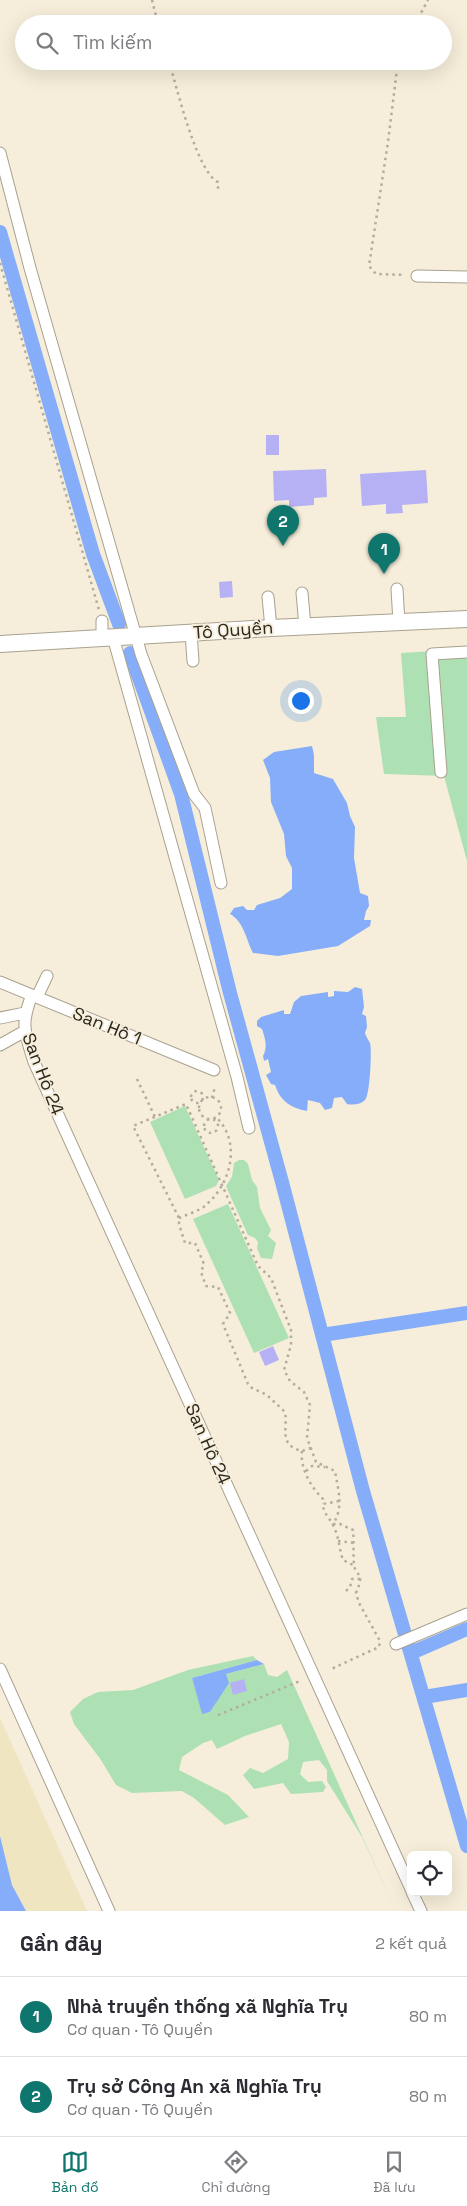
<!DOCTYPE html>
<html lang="vi">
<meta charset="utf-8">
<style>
:root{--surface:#fff;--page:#f2f2f3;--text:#2b2b33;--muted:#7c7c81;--line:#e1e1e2;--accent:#0f766e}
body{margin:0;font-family:"Space Grotesk",sans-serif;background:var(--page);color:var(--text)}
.controls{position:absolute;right:15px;bottom:15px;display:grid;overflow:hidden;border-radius:8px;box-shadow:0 5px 20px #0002}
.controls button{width:45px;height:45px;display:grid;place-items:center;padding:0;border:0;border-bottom:1px solid var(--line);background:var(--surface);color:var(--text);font:25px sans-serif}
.you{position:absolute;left:300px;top:700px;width:18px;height:18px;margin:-12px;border:4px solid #fff;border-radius:50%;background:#1a73e8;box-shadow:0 0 0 8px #1a73e833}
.badge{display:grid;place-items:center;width:32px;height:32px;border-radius:50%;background:var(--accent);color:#fff;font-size:16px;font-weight:700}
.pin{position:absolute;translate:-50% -41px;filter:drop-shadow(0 1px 2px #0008)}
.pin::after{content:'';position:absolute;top:26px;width:18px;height:15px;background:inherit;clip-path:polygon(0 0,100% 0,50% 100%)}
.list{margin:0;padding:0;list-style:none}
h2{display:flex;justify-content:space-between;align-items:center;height:65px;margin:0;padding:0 20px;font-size:21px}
h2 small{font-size:16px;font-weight:400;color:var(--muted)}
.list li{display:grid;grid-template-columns:32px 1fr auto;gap:15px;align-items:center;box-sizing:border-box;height:80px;padding:0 20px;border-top:1px solid var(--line)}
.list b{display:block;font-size:19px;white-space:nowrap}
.list p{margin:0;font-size:16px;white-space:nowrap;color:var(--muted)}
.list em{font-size:16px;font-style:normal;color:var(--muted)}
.icon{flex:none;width:28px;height:28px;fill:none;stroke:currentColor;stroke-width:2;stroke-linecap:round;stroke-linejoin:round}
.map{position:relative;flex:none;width:467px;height:1911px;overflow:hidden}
.search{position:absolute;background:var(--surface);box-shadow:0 5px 20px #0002;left:15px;right:15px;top:15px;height:55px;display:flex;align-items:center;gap:12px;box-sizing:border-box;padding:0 18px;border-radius:28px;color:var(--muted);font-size:19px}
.sheet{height:225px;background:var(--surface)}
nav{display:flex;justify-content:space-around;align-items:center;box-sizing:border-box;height:70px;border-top:1px solid var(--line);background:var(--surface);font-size:14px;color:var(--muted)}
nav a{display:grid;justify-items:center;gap:2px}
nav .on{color:var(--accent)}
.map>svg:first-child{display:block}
.green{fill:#ade0b3}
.sand{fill:#efe5c0}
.water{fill:#86adf9}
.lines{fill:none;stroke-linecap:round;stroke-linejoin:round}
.canal{stroke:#86adf9;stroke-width:14}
.building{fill:#b6b1f5}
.street-casing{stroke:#a8a18e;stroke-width:13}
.secondary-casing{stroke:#a8a18e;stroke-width:18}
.path{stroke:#b3ad9d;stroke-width:2.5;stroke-dasharray:2.5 4;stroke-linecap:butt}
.street{stroke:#fff;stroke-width:11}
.secondary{stroke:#fff;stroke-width:16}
.labels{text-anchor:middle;stroke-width:4;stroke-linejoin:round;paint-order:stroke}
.street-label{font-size:18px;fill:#29271f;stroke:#f6eeda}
</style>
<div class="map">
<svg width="467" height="1911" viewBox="0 0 467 1911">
<rect width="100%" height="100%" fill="#f6eeda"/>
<!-- green -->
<path class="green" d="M467 649V861L444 776 384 774 376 717H406L401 653Z
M185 1106 219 1180 216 1186 185 1199 150 1122Z
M239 1160H244L248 1164 252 1180 257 1187 260 1208 271 1230 268 1236 276 1243 272 1259 261 1258 257 1248 258 1242 255 1238 248 1235 228 1191 226 1186 232 1177 234 1163Z
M228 1204 289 1338 254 1353 193 1219Z
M253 1656 257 1660 192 1678 202 1713 210 1712 228 1683 226 1674 264 1664 268 1675 277 1677 287 1670 396 1911 362 1837 327 1781V1770L319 1760 303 1762 300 1774 308 1782 322 1781 326 1787 323 1792 291 1794 283 1783 254 1789 243 1775 250 1768 263 1773 288 1759 289 1742 281 1724 245 1736 217 1749 212 1740 203 1743 182 1757 179 1770 228 1795 249 1817 225 1825 194 1798 182 1791 132 1793 116 1785 101 1760 74 1724 70 1712 83 1699 98 1692 133 1690 188 1670Z"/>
<!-- sand -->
<path class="sand" d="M0 1718 87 1911H26L12 1885 0 1836Z"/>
<!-- water -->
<path class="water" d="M312 746 314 755V773L333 779 347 803 350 816 355 827 354 858 360 893 368 896 369 906 366 911 364 920H371L370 926 338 946 278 956 253 953C246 939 244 922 230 914L234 908 243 906 247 910H254L257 905 280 898 292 889V868L286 856 284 834 271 802 270 778 263 760 274 752Z
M355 987 362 989 364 1007 362 1014 366 1016 367 1027 365 1033C366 1036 368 1040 370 1043 372 1050 370 1096 365 1100 360 1105 353 1105 347 1104L342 1097 334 1098 332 1108 325 1110 320 1103 308 1100 307 1111C291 1108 280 1101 275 1085L271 1084 266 1075 271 1072 268 1059 264 1061 263 1056C268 1047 265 1038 262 1029L257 1026V1021L261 1017 284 1010V1014H290L294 1002 301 996 328 992V997L334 996V991L348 992Z
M257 1660 264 1664 226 1674 229 1683 210 1712 202 1714 192 1678Z
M0 1836 12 1885 26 1911H0Z"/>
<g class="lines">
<!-- canal -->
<path class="canal" d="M0 232 93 554 119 624
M130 653 181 794 230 993 282 1182 363 1491 467 1846
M322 1335 467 1313
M411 1653 467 1629
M424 1697 467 1690"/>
</g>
<!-- building -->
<path class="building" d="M266 435H279V455H266Z
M326 469 327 497 314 498V505L289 507V500L274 501 273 471Z
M426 470 428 503 402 505 403 513 386 514V504L362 506 360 474Z
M232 581 233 597 220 598 219 582Z
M273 1346 279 1360 265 1366 259 1352Z
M244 1679 247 1691 233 1695 230 1683Z"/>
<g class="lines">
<defs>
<path id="street" d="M0 153 30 268 141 654 194 794 205 808 221 883
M417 276 467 277
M397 589 399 622
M302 593 305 626
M268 597 271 628
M102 621V638
M191 633 193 661
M113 637 237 1077 249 1128
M441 772 432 654 467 652
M0 982 214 1070
M32 995C20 1025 25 1033 34 1062L411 1889
M37 997 47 976
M0 1018 25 1013
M0 1045 25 1031
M396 1644 467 1614
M0 1669 109 1911
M412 1892 421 1911"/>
<path id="secondary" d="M0 644 271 628 467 619"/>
</defs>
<!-- street casing -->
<use href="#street" class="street-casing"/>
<!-- secondary casing -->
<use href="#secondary" class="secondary-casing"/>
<!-- path -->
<path class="path" d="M152 0 158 24
M415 24 428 0
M169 61C176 85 197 173 218 182V189
M398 61 388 142 369 266 376 274 405 275
M0 263 99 610
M137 1079 155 1117
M191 1097a6 6 0 1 1 12 0a6 6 0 1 1-12 0Z
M199 1108a11 11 0 1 1 22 0a11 11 0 1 1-22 0Z
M212 1098 215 1087
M204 1126a7 7 0 1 1 14 0a7 7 0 1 1-14 0Z
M179 1218C188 1214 200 1211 207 1204 232 1182 241 1141 216 1117
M311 1448 302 1451C278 1445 288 1429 285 1412L267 1395 252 1388 248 1384 223 1324 230 1313 218 1287 206 1286 201 1272 204 1264 195 1243H185L179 1224V1218L133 1126 186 1104 258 1266 271 1278 291 1330V1345L284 1370 290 1381 304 1392 310 1405 307 1438 316 1462 335 1471C338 1489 344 1508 333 1524H340L353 1530C354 1541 353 1553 354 1564 355 1578 366 1570 356 1593L359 1603 380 1641 379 1647 329 1670
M302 1451C300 1469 311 1487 323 1499V1504
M306 1471 312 1466 325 1467
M339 1501 323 1504C323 1513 329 1517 333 1525 339 1536 339 1549 343 1560L353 1565
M338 1541 354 1543
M346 1591 350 1587 352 1579H361
M218 1715 300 1681"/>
<!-- street -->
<use href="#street" class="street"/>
<!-- secondary -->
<use href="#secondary" class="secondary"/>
</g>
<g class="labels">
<!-- street labels -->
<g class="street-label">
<text transform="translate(233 630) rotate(-4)" y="6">Tô Quyền</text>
<text transform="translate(107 1026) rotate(22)" y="6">San Hô 1</text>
<text transform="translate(43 1074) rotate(69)" y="6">San Hô 24</text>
<text transform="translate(208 1444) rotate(66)" y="6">San Hô 24</text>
</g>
</g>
</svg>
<div class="controls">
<button><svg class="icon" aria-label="locate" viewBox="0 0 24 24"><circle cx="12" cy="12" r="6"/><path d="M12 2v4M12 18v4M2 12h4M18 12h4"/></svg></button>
</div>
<div class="you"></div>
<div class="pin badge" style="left:384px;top:574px">1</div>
<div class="pin badge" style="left:283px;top:546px">2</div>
<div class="search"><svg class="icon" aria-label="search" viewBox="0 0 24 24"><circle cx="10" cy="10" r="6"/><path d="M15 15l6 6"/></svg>Tìm kiếm</div>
</div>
<section class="sheet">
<h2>Gần đây<small>2 kết quả</small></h2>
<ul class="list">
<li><span class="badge">1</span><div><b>Nhà truyền thống xã Nghĩa Trụ</b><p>Cơ quan · Tô Quyền</p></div><em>80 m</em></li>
<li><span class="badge">2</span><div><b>Trụ sở Công An xã Nghĩa Trụ</b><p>Cơ quan · Tô Quyền</p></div><em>80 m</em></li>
</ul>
</section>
<nav>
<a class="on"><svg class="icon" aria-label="map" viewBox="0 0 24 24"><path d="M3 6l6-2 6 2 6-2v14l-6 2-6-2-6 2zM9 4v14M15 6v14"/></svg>Bản đồ</a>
<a><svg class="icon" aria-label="directions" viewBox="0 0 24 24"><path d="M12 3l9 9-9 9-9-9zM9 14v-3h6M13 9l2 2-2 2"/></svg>Chỉ đường</a>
<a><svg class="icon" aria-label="saved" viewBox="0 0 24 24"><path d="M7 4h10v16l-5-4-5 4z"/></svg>Đã lưu</a>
</nav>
